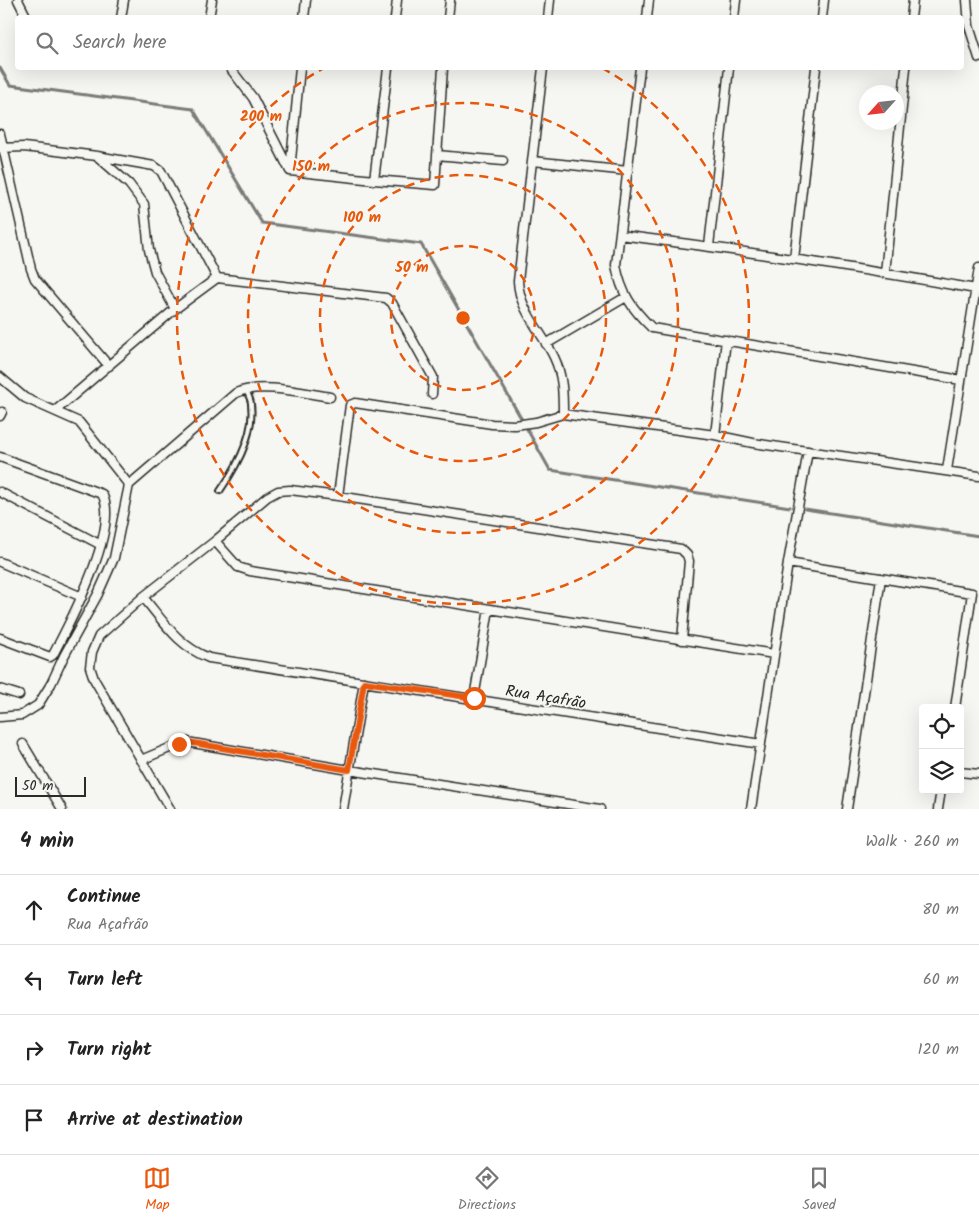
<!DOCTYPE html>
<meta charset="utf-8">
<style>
:root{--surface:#fff;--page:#f2f2f2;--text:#222;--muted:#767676;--line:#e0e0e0;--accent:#ea580c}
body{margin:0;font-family:Kalam,sans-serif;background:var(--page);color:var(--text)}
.controls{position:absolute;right:15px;bottom:15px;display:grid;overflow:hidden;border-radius:5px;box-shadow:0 5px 20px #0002}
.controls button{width:45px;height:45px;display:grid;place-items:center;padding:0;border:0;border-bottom:1px solid var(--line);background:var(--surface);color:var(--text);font:25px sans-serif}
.compass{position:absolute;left:859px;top:85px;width:45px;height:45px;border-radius:50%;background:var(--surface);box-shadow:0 5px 20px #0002;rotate:243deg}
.scale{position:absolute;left:15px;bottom:12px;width:71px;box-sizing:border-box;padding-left:5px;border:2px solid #2b2b2b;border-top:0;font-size:14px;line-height:18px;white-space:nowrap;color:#2b2b2b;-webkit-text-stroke:4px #f6f6f2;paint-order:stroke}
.stop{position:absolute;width:15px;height:15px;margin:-11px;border:4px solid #ea580c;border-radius:50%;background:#fff}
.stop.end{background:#ea580c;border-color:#fff;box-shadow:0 1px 5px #0008}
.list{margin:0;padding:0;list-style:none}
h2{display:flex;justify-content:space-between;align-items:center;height:65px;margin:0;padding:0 20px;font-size:21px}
h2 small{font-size:16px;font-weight:400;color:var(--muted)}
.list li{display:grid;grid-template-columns:32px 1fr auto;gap:15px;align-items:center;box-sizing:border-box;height:70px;padding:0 20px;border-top:1px solid var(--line)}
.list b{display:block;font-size:19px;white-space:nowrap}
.list p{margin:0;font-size:16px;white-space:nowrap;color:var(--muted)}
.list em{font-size:16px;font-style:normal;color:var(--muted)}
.icon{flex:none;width:28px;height:28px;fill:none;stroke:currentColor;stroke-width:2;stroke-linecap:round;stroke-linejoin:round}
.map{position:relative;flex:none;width:979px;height:809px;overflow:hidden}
.search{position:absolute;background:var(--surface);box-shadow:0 5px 20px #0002;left:15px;right:15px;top:15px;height:55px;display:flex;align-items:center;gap:12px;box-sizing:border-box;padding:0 18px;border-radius:5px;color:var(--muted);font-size:19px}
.sheet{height:345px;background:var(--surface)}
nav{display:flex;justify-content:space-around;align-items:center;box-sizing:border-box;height:70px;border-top:1px solid var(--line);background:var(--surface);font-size:14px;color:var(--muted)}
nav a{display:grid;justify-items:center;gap:2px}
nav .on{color:var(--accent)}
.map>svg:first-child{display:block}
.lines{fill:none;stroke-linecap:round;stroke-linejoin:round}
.stream{stroke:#7a7a78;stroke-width:3}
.service-casing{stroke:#2b2b2b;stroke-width:8}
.minor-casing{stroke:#2b2b2b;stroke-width:11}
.service{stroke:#f6f6f2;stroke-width:4}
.minor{stroke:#f6f6f2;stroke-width:8}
.route{stroke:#ea580c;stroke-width:6}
.ring{fill:none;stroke:#e8590c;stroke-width:2.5;stroke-dasharray:9 6}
.labels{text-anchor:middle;stroke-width:4;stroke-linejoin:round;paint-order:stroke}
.street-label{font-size:16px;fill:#2b2b2b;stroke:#f6f6f2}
.centre{fill:#e8590c;stroke:#f6f6f2;stroke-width:2.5}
.ring-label{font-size:15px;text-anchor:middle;font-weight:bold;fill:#e8590c;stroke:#f6f6f2;stroke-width:4;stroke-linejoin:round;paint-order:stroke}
</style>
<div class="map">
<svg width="979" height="809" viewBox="0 0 979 809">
<rect width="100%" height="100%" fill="#f6f6f2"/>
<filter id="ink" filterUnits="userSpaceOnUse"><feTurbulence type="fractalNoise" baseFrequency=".02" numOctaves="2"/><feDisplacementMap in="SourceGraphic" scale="10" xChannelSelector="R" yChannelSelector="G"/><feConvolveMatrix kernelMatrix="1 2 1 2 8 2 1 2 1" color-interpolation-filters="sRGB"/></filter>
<g filter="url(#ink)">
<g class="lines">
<!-- stream -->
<path class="stream" d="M0 68 10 85 193 109 262 223 421 244 521 418
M527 429 550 470 790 507
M805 509 979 536"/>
<defs>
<path id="service" d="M220 491C236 468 255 434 251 404 251 399 247 394 246 389"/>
<path id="minor" d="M18 0 27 18
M967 0 969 26 979 58
M121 18 124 0
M209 18 212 0
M304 18 306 0
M395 18 397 0
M448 18 450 0
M548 18 550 0
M647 18 649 0
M734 18 736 0
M822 18 824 0
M911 18 913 0
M230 68 253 98 290 171 374 180 435 185 443 68
M543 68 518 281C519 310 542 332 554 357 563 376 563 394 563 414
M640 68 616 265C621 293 632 309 652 328L961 380
M0 134 31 269 35 279 109 366
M0 148 24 147 97 156 154 166 161 171 217 278
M437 155 503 161
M97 156 129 184 144 204 149 250 155 272 175 309
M533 161 628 171
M290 170 300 68
M374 180 388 68
M620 235C739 250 858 268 976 289
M709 246 729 68
M794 259 816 68
M885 273 906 68
M546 344 626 297
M0 377 25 398 79 422 129 485
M55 411 175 309 217 278 386 298 392 303 433 377 432 394
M0 416 2 412
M715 435 726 340
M0 457 102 494C121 527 69 624 53 655L50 657 0 638
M947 470 979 268
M0 492 101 545
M338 496 350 405 355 403 492 424 515 425 536 422 563 414 715 435 753 443 979 476
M215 541 238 567 250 571 774 654
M0 562 82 597
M788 563 972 593 955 708
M143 597C164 622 178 646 209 658L761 744
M0 689 19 695
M474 698 489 609
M0 717 22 715 38 705 51 684 64 656 98 594 114 558 129 485 236 393C260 382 304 393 330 397
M23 744 62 809
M141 760 179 744 187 742 349 770 600 809
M960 772 979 774
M170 809 94 679 90 667 92 652 99 636 143 597 215 541 267 497 278 491 290 490 338 496 681 549 687 555 689 561 682 640
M343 809 364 682
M751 809 788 563 808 451
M847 809 881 578
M938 809 941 790"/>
</defs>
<!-- service casing -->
<use href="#service" class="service-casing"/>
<!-- minor casing -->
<use href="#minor" class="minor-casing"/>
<!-- service -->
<use href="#service" class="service"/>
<!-- minor -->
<use href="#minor" class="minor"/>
</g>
</g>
<g class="lines" filter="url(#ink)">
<!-- route -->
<path class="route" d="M179 744 188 742 349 770 364 682 474 698"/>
</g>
<!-- distance rings -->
<g class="ring">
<circle cx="463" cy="318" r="72"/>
<circle cx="463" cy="318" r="143"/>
<circle cx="463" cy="318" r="215"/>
<path d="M602 68A286 286 0 1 1 324 68"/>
</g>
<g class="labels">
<!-- street labels -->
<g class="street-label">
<text transform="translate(546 696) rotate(9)" y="6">Rua Açafrão</text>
</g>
</g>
<circle cx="463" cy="318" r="8" class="centre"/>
<g class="ring-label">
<text x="261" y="121">200 m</text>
<text x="311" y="171">150 m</text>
<text x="362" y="222">100 m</text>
<text x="412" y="272">50 m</text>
</g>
</svg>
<div class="controls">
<button><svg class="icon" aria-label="locate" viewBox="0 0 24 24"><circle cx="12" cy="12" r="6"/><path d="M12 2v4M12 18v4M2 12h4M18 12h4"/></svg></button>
<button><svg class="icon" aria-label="layers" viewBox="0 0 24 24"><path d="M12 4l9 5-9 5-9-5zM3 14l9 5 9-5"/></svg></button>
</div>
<svg class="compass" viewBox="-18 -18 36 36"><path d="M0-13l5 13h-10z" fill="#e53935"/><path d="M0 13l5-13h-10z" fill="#767676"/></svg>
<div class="scale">50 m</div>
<div class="stop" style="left:474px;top:698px"></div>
<div class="stop end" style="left:179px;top:744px"></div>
<div class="search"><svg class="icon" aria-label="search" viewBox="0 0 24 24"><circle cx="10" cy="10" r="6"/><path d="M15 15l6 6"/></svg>Search here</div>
</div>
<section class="sheet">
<h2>4 min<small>Walk · 260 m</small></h2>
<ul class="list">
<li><svg class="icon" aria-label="ahead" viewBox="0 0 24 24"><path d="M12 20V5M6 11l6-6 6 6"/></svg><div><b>Continue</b><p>Rua Açafrão</p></div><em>80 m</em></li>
<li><svg class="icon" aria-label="left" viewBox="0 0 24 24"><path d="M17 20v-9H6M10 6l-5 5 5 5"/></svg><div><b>Turn left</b></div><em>60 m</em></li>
<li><svg class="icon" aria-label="right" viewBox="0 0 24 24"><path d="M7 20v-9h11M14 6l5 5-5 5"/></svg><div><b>Turn right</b></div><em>120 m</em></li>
<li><svg class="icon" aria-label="arrive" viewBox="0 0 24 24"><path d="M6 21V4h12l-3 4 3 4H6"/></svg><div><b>Arrive at destination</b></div></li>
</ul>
</section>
<nav>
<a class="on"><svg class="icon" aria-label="map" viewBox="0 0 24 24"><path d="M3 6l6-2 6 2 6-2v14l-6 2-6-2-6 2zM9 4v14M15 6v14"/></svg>Map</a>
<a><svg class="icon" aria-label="directions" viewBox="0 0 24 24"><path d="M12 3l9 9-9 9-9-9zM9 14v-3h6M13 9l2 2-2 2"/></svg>Directions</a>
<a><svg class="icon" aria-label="saved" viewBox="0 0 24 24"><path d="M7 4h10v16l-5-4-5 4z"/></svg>Saved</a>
</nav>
